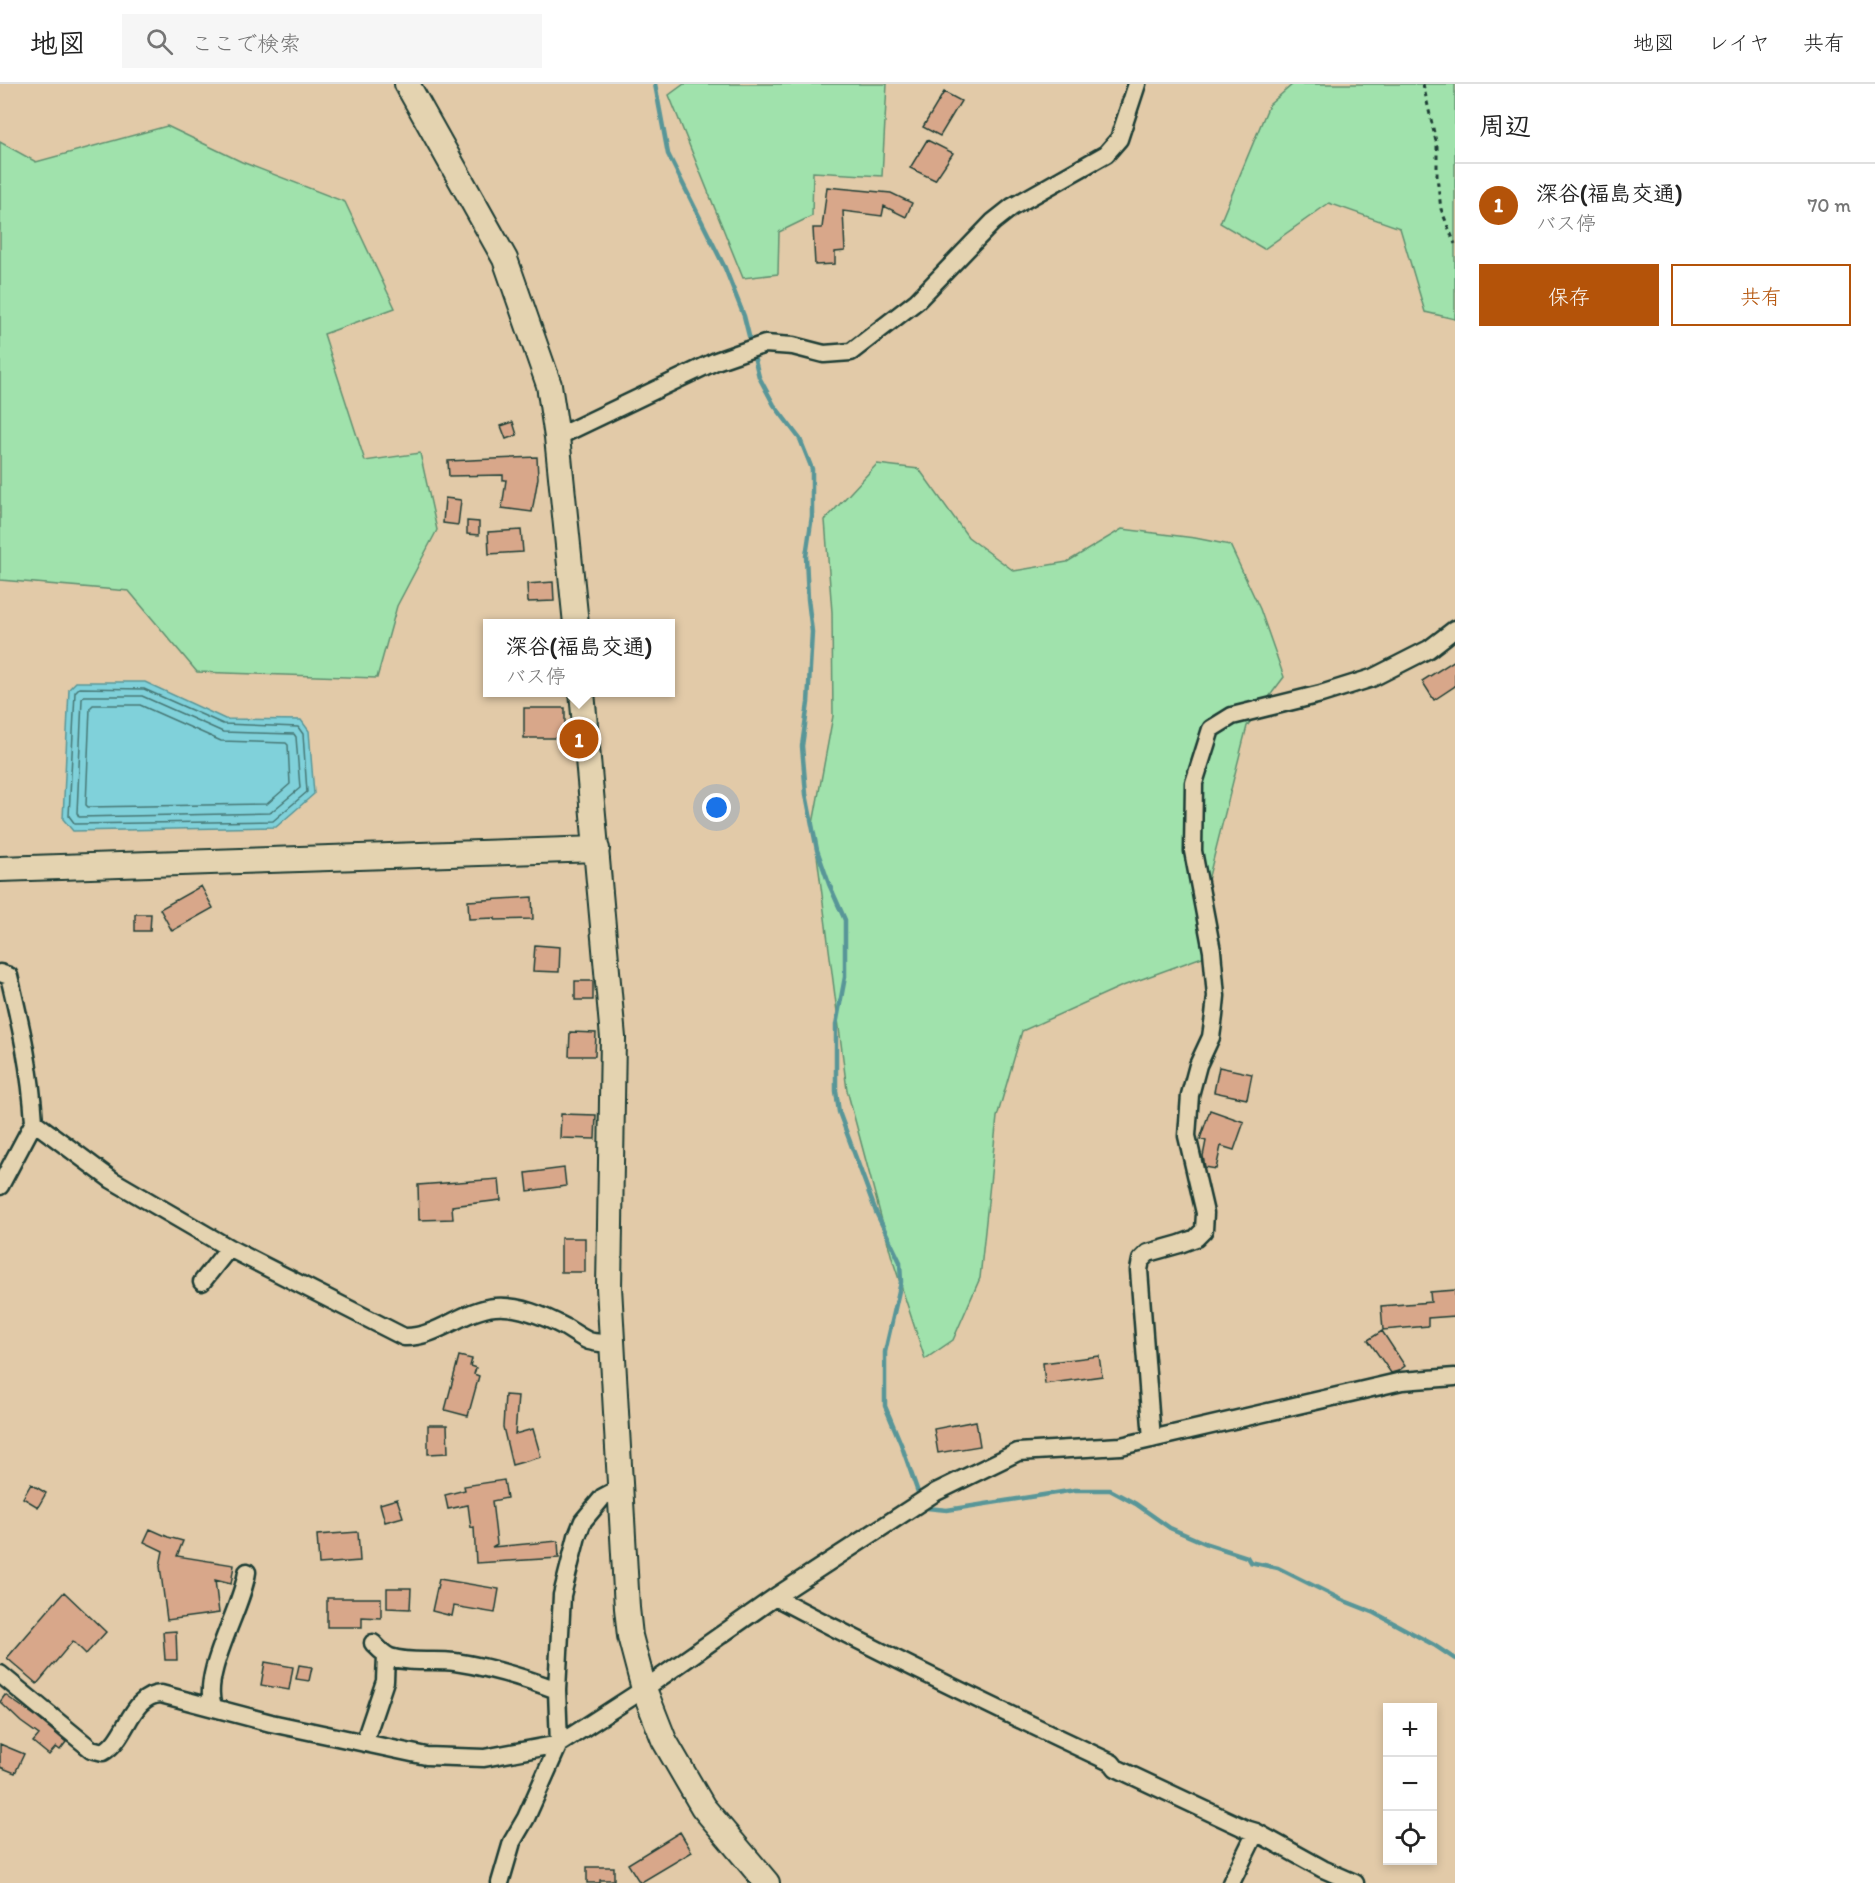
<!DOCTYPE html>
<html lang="ja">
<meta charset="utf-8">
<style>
:root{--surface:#fff;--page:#f6f6f6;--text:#222;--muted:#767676;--line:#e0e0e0;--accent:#b45309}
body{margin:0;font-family:Itim,"Klee One",sans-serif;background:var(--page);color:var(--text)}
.controls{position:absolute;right:18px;bottom:18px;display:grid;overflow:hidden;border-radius:0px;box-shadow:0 3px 9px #0003}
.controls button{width:54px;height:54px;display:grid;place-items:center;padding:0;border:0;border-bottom:2px solid var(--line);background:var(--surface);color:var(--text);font:30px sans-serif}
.you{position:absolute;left:717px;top:724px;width:21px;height:21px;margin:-15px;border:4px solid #fff;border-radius:50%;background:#1a73e8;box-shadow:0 0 0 9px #1a73e833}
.badge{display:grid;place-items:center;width:39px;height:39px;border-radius:50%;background:var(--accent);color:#fff;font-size:20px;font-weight:700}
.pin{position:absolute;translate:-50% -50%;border:3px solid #fff;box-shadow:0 2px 6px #0006}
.popup{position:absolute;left:483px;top:535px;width:192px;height:78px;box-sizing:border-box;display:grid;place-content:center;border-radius:0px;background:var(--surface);filter:drop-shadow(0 2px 4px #0005);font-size:20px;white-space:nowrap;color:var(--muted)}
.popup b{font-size:22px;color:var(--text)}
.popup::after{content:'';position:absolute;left:50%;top:100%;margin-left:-12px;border:12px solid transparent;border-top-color:var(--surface)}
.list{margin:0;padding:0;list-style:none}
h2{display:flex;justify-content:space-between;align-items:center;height:78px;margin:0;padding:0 24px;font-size:26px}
h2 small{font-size:20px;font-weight:400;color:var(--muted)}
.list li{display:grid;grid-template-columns:39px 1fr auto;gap:18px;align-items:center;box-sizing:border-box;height:84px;padding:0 24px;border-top:2px solid var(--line)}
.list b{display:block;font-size:22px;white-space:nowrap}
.list p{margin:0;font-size:20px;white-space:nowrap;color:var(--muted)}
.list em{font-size:20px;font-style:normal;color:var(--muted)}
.actions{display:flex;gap:12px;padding:18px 24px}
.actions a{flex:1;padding:14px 0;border:2px solid var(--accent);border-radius:0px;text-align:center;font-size:21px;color:var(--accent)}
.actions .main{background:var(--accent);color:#fff}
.icon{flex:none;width:33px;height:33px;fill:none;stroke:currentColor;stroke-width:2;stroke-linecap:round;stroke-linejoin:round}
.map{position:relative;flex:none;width:1455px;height:1799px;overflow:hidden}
header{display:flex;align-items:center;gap:36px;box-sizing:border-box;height:84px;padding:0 30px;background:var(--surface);border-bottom:2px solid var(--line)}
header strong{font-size:28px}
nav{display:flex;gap:33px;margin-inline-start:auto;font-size:21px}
.search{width:420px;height:54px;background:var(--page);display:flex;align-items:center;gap:15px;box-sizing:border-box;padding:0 21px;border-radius:0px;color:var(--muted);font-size:22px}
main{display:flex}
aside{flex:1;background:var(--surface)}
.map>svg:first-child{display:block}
.green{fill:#a0e2ac;stroke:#609070;stroke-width:1.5}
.water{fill:#80d1da;stroke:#599698;stroke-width:1.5}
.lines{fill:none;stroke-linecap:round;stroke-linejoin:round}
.shore{stroke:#467876;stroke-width:1.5}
.stream{stroke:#599698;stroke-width:4.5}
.building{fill:#d8a78a;stroke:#1f3d34;stroke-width:1.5}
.street-casing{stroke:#1f3d34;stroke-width:21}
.secondary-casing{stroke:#1f3d34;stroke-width:28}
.path{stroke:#1f3d34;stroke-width:3;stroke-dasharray:4.5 4.5;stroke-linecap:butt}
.street{stroke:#e4d3b0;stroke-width:16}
.secondary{stroke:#e4d3b0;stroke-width:24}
</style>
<header>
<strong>地図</strong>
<div class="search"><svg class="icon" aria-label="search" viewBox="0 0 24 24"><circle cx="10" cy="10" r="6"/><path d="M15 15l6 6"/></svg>ここで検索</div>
<nav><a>地図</a><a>レイヤ</a><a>共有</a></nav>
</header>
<main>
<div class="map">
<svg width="1455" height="1799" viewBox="0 0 1455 1799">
<rect width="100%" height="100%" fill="#e2caa8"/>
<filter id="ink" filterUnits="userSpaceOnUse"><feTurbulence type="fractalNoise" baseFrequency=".0167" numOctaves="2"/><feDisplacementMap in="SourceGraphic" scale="12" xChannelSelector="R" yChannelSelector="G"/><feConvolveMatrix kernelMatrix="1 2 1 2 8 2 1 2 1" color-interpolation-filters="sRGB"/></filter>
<g filter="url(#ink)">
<!-- green -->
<path class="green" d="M684 0H887L882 92 813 88 812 132 779 148 778 190 743 194 669 11Z
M1293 0H1455V235L1425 228 1400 144 1329 119 1264 165 1220 139 1269 21Z
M167 42 242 78 345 118 395 224 324 250 365 377 420 369 437 446 397 522 377 594 197 588 129 507 0 496V58L36 78Z
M877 380 919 385 968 453 1014 487 1067 478 1122 445 1195 454 1230 461 1260 525 1284 593 1247 642 1205 808V872L1120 903 1022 947 997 1033 980 1194 953 1256 925 1275 892 1174 847 1006 813 740 833 632 832 528 825 436Z"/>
<!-- water -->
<path class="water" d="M76 598H145L225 635 301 636 309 647 314 710 276 743 73 747 63 735 69 605Z"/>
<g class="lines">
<!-- shore -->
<path class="shore" d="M144 605 223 640 298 643 303 650 307 708 273 737 75 740 69 732 75 608 79 604Z
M84 612H142L223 648 294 650 296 653 300 704 270 729 79 733 77 729 82 615Z
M93 621H140L221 657 286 659 288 661 290 700 267 720 88 723 86 721 90 624Z"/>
<!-- stream -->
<path class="stream" d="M655 0 668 70 725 184 744 232 751 260
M753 268 759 293 774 321 800 355 812 385V432L806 472 808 515 812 548 808 619 802 662 806 710 817 766 829 800 845 836V893L836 941V1007L839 1028 876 1128 900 1178 901 1198 885 1268V1322L901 1360 920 1414
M924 1421 927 1424 947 1426 1075 1406H1110L1136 1420 1170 1444 1207 1460 1247 1473 1250 1478 1278 1484 1342 1516 1375 1529 1434 1561 1455 1575"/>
</g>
<!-- building -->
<path class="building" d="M944 8 961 17 940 52 923 43Z
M927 56 953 69 935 96 910 84Z
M827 103 891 109 912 119 906 133 884 122 882 132 843 127 845 167 835 168V180L815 181 813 144H822Z
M513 338 517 351 506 355 501 342Z
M537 373 538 394 532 428 502 424 506 396H503V391L449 392 448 377Z
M445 414 461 416 458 441 443 439Z
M467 437 479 438V451L467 450Z
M521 446 523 468 489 470 488 448Z
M553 498 554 517 528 518 527 500Z
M1455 576V602L1434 616 1422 597Z
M524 624H565V654H524Z
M201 802 213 824 172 847 160 825Z
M532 813 533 835 495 836V834L469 835 468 817Z
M135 830H151L150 847H135Z
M535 861 560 863 559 888 533 887Z
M575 897H593V916H575Z
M570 948 596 949 595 972H569Z
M1219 983 1252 990 1247 1015 1214 1008Z
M1210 1026 1244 1038 1234 1066 1221 1062 1216 1085 1205 1083 1203 1072 1206 1057 1200 1055Z
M561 1030 596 1031 595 1055 560 1054Z
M564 1084 566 1102 528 1107 526 1089Z
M499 1095 501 1116 452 1122 453 1135 419 1136 418 1101Z
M561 1154H585V1188H561Z
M1455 1206V1232L1428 1234V1242L1383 1246 1381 1222 1431 1218 1430 1208Z
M1382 1247 1405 1282 1398 1287 1391 1289 1368 1256Z
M459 1272 472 1275 470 1282 476 1284 474 1290 479 1292 468 1332 445 1326Z
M1099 1272 1102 1292 1045 1300 1043 1279Z
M505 1311 518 1312 515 1350 533 1345 541 1373 512 1381 503 1343Z
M976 1337 980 1362 938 1369 934 1345Z
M428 1341H447L448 1369 428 1370Z
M504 1396 507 1414 492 1417 497 1460 492 1463 558 1457 559 1474 476 1479 474 1443 471 1444 468 1421 448 1425 445 1411 465 1406 464 1402Z
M31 1400 46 1409 38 1423 23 1414Z
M397 1415 403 1433 385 1438 380 1420Z
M150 1445 168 1453 183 1457 177 1472 234 1481 231 1500 215 1496 219 1529 167 1536 160 1482 163 1467 144 1458Z
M358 1448 360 1477 319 1480 317 1451Z
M439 1495 499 1505 495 1529 454 1522 452 1532 432 1527Z
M387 1504H411L410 1525 387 1524Z
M64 1508 106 1548 86 1570 73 1557 37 1600 7 1574Z
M327 1514H381V1534L362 1533V1543H327Z
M176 1547 177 1576H165L163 1548Z
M265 1578 293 1583 289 1606 261 1601Z
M299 1581 312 1583 309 1597 296 1595Z
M5 1611 34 1631 66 1658 60 1666 56 1663 49 1671 33 1658 39 1651 21 1638 0 1618Z
M0 1660 24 1670 15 1689 0 1683Z
M680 1748 692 1768 640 1799 628 1780Z
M587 1783H614V1796H600V1799H587Z"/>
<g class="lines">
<defs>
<path id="street" d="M557 353 716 277 765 260 793 262 824 270 851 268 917 217 993 138 1012 123 1106 70 1119 55 1137 0
M0 889 9 892C21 942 31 987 34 1038L112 1096 229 1164 404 1253C437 1254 462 1226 495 1223 519 1221 544 1232 565 1243 572 1247 581 1254 589 1257 596 1259 604 1259 612 1261
M0 1102 34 1038
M202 1198 229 1164
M1152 1355 1139 1186 1141 1176 1148 1169 1180 1160 1196 1154 1204 1146 1205 1129 1187 1052 1190 1011 1198 981 1211 953 1214 932 1216 912 1212 867 1193 767 1194 699 1211 645 1232 632 1321 610 1372 594 1429 565 1455 545
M775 1513C886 1572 999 1626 1112 1679L1116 1684 1246 1745 1256 1748 1323 1785 1355 1799
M373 1559C378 1564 383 1570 390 1573 411 1580 433 1575 455 1578 489 1583 525 1594 557 1606
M0 1590 91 1665 103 1668C127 1656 130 1611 161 1610L271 1639 426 1672 484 1674 559 1660 644 1605 775 1513 936 1408 1018 1368 1121 1362 1402 1297 1455 1293
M213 1622C201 1589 242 1525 247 1488
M364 1659 385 1597 386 1571
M500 1799 512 1758 526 1734 559 1660 557 1606 562 1511 577 1452 583 1437 603 1413 620 1404
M1231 1799 1256 1748"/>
<path id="secondary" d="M407 0 505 175 549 301 557 353 576 540
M582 608 613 954 609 1203 627 1524 630 1552 644 1605 664 1656 703 1723 767 1799
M0 785 597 765"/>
</defs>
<!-- street casing -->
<use href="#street" class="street-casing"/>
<!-- secondary casing -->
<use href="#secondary" class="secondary-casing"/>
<!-- path -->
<path class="path" d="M1423 0 1437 62V93L1441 125 1455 160"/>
<!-- street -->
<use href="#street" class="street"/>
<!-- secondary -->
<use href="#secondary" class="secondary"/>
</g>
</g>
</svg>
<div class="controls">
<button>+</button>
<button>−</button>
<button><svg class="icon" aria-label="locate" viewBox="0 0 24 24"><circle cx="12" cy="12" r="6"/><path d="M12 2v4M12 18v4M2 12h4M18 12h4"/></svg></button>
</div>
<div class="you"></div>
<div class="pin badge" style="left:579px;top:655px">1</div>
<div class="popup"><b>深谷(福島交通)</b>バス停</div>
</div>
<aside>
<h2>周辺<small></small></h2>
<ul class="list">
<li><span class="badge">1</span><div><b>深谷(福島交通)</b><p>バス停</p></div><em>70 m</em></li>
</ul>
<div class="actions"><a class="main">保存</a><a>共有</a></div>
</aside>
</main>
